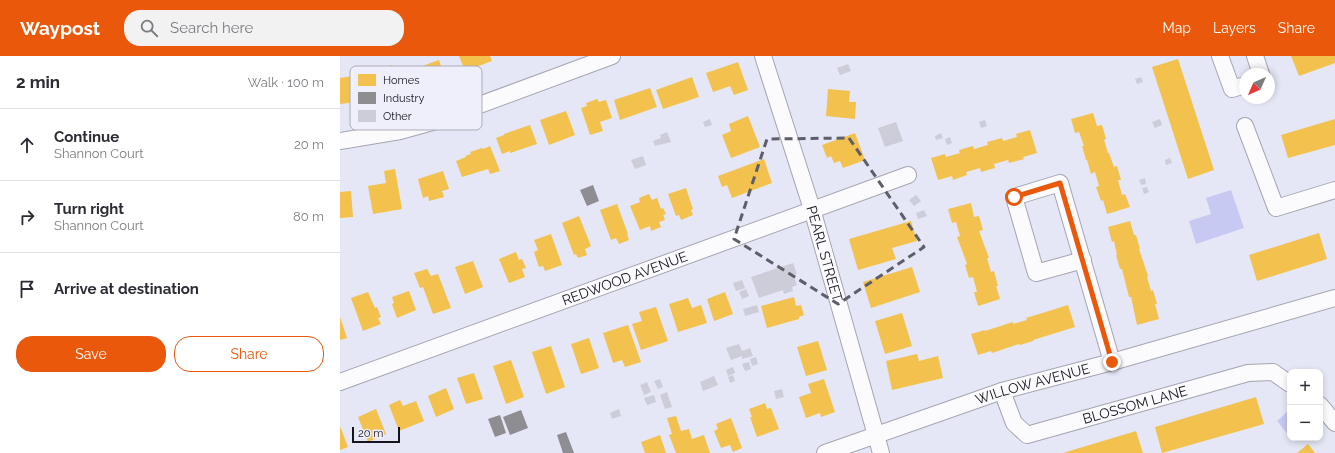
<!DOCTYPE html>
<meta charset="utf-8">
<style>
:root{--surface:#fff;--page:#f2f2f3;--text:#2b2b33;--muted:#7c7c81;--line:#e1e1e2;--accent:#ea580c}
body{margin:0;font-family:Raleway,sans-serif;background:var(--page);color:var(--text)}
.controls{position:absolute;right:12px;bottom:12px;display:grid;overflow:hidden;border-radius:8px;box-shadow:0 2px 6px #0003}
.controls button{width:36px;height:36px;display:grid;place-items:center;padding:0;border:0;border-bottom:1px solid var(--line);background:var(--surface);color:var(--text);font:20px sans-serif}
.compass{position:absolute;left:899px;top:12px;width:36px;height:36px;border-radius:50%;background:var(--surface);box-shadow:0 2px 6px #0003;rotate:225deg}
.scale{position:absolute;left:12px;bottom:10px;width:48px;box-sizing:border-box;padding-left:4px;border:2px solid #14141e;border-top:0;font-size:11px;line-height:14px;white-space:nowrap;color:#14141e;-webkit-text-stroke:3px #efeffb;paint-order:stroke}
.stop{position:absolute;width:12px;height:12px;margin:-9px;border:3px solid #ea580c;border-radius:50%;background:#fff}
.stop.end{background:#ea580c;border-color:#fff;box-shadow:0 1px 4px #0008}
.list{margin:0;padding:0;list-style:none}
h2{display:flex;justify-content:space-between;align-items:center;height:52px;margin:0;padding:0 16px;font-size:17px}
h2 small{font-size:13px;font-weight:400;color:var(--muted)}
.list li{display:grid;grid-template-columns:26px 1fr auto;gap:12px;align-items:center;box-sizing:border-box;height:72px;padding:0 16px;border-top:1px solid var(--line)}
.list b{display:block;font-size:15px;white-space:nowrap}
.list p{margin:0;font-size:13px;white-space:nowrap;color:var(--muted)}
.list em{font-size:13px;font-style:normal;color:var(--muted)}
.actions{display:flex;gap:8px;padding:12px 16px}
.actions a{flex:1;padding:9px 0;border:1px solid var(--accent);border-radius:16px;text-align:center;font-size:14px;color:var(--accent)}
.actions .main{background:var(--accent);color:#fff}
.icon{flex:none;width:22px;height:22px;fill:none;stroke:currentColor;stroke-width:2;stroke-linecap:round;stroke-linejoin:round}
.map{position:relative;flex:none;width:995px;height:397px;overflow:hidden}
header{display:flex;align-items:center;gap:24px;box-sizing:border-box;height:56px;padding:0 20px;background:var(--accent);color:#fff}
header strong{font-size:19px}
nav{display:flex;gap:22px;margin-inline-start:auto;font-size:14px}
.search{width:280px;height:36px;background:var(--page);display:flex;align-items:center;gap:10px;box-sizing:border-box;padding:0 14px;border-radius:16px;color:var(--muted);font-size:15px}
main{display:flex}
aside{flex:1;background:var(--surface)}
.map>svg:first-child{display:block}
.green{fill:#c8c9f3}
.homes{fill:#f2c14e}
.industry{fill:#8d8d92}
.building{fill:#cccdd9}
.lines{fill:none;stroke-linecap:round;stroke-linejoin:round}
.minor-casing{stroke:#a4a5b0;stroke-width:18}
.minor{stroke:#fbfbfe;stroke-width:16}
.route{stroke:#ea580c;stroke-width:5}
.marked{fill:none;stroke:#5d5e6a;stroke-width:3;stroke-dasharray:8 5;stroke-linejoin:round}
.labels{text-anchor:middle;stroke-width:4;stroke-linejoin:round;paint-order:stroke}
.street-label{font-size:14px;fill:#14141e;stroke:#efeffb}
.key{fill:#efeffb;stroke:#adadb9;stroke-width:1}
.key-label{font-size:11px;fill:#14141e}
</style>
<header>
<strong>Waypost</strong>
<div class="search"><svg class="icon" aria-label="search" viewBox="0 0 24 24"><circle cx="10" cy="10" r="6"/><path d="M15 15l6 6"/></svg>Search here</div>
<nav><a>Map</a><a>Layers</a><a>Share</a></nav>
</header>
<main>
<aside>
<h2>2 min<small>Walk · 100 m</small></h2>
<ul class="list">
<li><svg class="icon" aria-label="ahead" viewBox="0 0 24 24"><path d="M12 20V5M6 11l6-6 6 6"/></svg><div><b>Continue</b><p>Shannon Court</p></div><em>20 m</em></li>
<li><svg class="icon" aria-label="right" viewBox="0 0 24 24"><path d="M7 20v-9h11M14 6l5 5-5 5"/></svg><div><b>Turn right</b><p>Shannon Court</p></div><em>80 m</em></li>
<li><svg class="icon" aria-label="arrive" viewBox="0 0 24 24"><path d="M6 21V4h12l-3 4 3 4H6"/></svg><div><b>Arrive at destination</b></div></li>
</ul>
<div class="actions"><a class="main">Save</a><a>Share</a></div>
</aside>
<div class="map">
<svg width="995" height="397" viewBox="0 0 995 397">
<rect width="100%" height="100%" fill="#e5e7f6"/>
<!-- green -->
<path class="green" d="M891 134 904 172 856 188 849 165 871 158 866 142Z
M950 353V381L937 365Z"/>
<!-- homes -->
<path class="homes" d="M119 0H150L152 5 125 15Z
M951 0H995V7L959 20Z
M838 3 874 114 848 123 812 11Z
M99 4 105 22 80 31 74 13Z
M398 6 408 34 394 39 390 30 373 36 366 17Z
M52 9 59 37 31 44 26 24 38 21 36 13Z
M13 20 16 46 0 48V22Z
M352 21 359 41 323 53 316 34Z
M310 32 317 51 280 64 274 44Z
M488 33 510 35 509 46H516L515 63 486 60Z
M257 43 259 46 266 44 272 62 260 66 263 75 250 79 241 52 247 50 246 47Z
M226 55 235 79 209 89 200 64Z
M753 57 757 70 762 69 766 83 764 84 768 97H769L774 111 777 110 781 124H778L782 139 785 138 790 151 767 158 763 144 761 145 756 131 759 130 755 116 751 118 747 104H746L742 90H744L739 76 735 77 731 63Z
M408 60 420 91 391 102 382 79 391 75 389 68Z
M995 63V89L948 102 941 79Z
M190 69 197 88 170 97V95L162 98 156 82 164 79V78Z
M690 74 697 97 683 101 684 103 669 107 668 104 654 108 655 112 641 116 640 112 626 116 627 119 613 124 612 120 598 124 591 102 605 98 606 101 620 97 619 94 633 90 634 93 648 89 647 86 662 82 663 85 677 81 676 78Z
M515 77 525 104 503 112 500 105 494 107 491 100 487 102 482 89Z
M150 90 160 115 150 118 148 113 122 121 116 105 126 101 125 100 131 98 130 96 142 92 143 93Z
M424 103 432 127 392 142 387 129 382 131 378 120Z
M55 113 62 153 33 158 28 130 46 127 44 115Z
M103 115 109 133 102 135 104 141 89 145 88 140 83 142 78 123Z
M346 132 353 153 351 154 353 159 341 164 339 159 336 160 328 138Z
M11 135 13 161 0 162V136Z
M309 138 312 144 317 142 321 153 323 152 326 158 323 159 325 164 319 166 321 171 311 175 310 170 300 174 290 150 300 146 299 142Z
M631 147 634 161 639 160 643 174 639 175 649 202H647L651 216 654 215 658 230H656L660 243 638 250 634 236H637L633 221 629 222 625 209 627 208 617 181 620 180 616 166 612 167 608 153Z
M277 148 288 178H287L289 184 279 188 276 182 271 184 260 154Z
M239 160 251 190 245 193 247 199 238 202 236 198 234 199 222 167Z
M571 165 577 185 552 192 556 203 518 214 509 183Z
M790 165 794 179H796L800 193H799L808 220 807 221 811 235 813 234 817 248H815L819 263 797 269 791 241H789L782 213H780L776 199H777L774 185 772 186 768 171Z
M979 177 987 203 917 225 909 199Z
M211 178 222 209 205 215 203 210 199 211 194 196 198 194 194 184Z
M176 196 179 204 182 203 186 212 182 213 185 221 169 227 159 203Z
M133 205 143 231 125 238 115 211Z
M572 211 580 236 531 252 523 226Z
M87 213 91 220 98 218 111 252 93 258 83 231 80 232 74 217Z
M69 235 76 254 57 262 52 248 54 247 52 241Z
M28 236 35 252 37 251 41 261 38 262 41 268 23 275 11 242Z
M385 236 393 258 374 265 367 243Z
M454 241 456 250 461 249 464 259 459 261V263L427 272 421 250Z
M348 242 352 252 361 249 367 267 338 276 329 248Z
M728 249 735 271 693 284V285L680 289 679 288 652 297 651 295 638 299 631 278 645 274V275L673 266V268L687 264 686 262Z
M316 251 328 285 301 294 292 268 302 265 299 256Z
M562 257 572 290 545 298 535 265Z
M0 261 7 282 0 284Z
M288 269 301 306 285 311 282 304 273 307 263 277Z
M249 282 259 312 241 318 231 288Z
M478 285 487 314 466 320 457 291Z
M211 290 225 331 206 338 192 296Z
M577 298 579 305 598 300 603 322 552 334 546 305Z
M171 304 184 341 166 348 153 310Z
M134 317 143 343 126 348 117 322Z
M484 323 495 356 481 361 480 357 466 362 459 341 471 337 468 328Z
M106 332 114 353 96 361 88 340Z
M916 341 924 368 822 397 815 371Z
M60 344 63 350 76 345 84 365 59 375 49 349Z
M425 347 427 353 431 352 439 373 417 381 410 361H412L409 353Z
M36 353 46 378 28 386 18 361Z
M336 360 341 375 349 373 352 383 364 379 370 397H336L329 379 332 378 327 362Z
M391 362 402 392 393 396 390 389 381 392 374 375 378 373 376 368Z
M0 370 8 391 0 394Z
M796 375 803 397H723Z
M320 379 326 397H305L301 386Z
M968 388 975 397H957Z"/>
<!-- industry -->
<path class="industry" d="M253 129 259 145 247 150 240 134Z
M181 354 188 372 170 379 163 361Z
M160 359 166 377 155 381 148 363Z
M226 376 234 397H223L217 379Z"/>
<!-- building -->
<path class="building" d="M508 8 511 15 500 19 497 12Z
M801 21 803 26 797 28 795 23Z
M370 63 372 69 365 71 363 66Z
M820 63 822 69 815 72 812 66Z
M645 64 647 70 641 72 639 66Z
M556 66 563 85 545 91 538 72Z
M327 76 331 86 315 90 313 85 321 82 320 79Z
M601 77 603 82 596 84 595 80Z
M610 81 612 87 607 89 605 83Z
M303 100 306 109 295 113 291 104Z
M830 102 832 107 826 109 825 104Z
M805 122 806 128 801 129 799 124Z
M807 131 809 136 804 138 802 132Z
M576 139 581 145 574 150 569 144Z
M584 154 587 160 578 163 576 157Z
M453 207 457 218 453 219 457 229 452 231 453 235 444 238 443 234 419 242 411 221Z
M402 224 405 232 396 235 393 227Z
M406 233 409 240 402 243 399 236Z
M417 249 419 256 405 260 403 253Z
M399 288 402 295 410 292 413 300 402 303V300L391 304 386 292Z
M416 301 418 308 412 310 410 303Z
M409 306 411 313 405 315 402 308Z
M393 311 395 317 388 320 386 314Z
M393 319 395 325 390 327 388 321Z
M374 320 378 329 363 335 360 326Z
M320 323 323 331 318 333 314 325Z
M307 326 311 336 304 339 300 329Z
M442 333 444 341 436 343 434 335Z
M327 336 332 351 325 353 320 339Z
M314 339 316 346 307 349 304 342Z
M279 353 281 360 272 363 270 357Z"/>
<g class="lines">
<defs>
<g id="minor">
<path id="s1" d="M423 0 472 153 541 397"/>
<path d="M880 0 892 33 905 29"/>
<path d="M915 0 921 18"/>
<path d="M905 70 936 152 995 134"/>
<path d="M0 85 60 75 96 65 272 0"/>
<path d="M743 204 696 217 674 141 720 127 772 306"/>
<path id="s2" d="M0 326 568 119"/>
<path id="s3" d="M662 335 674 367 687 379 908 317 933 316 950 328"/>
<path d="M980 349 995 367"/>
<path id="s4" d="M485 397 662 335 772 306 995 242"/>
</g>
</defs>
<!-- minor casing -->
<use href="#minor" class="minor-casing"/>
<!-- minor -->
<use href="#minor" class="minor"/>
</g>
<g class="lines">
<!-- route -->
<path class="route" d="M674 141 720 127 772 306"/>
</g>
<!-- marked area -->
<path class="marked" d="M509 82 584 191 498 248 394 183 427 83Z"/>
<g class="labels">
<!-- street labels -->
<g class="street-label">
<text dy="5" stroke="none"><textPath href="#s1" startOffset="207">PEARL STREET</textPath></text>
<text dy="5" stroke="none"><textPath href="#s2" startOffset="303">REDWOOD AVENUE</textPath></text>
<text dy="5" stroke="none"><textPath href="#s4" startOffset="219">WILLOW AVENUE</textPath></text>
<text dy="5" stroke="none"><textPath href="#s3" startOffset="164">BLOSSOM LANE</textPath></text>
</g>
</g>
<!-- legend -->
<rect x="10" y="10" width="132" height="64" rx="6" class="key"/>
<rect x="18" y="18" width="18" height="12" fill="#f2c14e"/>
<rect x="18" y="36" width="18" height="12" fill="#8d8d92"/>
<rect x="18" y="54" width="18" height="12" fill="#cccdd9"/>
<g class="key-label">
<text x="43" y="28">Homes</text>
<text x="43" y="46">Industry</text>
<text x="43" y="64">Other</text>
</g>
</svg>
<div class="controls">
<button>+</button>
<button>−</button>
</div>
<svg class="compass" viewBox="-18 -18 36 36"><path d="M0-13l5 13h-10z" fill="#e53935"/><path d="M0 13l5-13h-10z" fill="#7c7c81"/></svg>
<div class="scale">20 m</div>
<div class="stop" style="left:674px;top:141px"></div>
<div class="stop end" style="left:772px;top:306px"></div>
</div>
</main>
